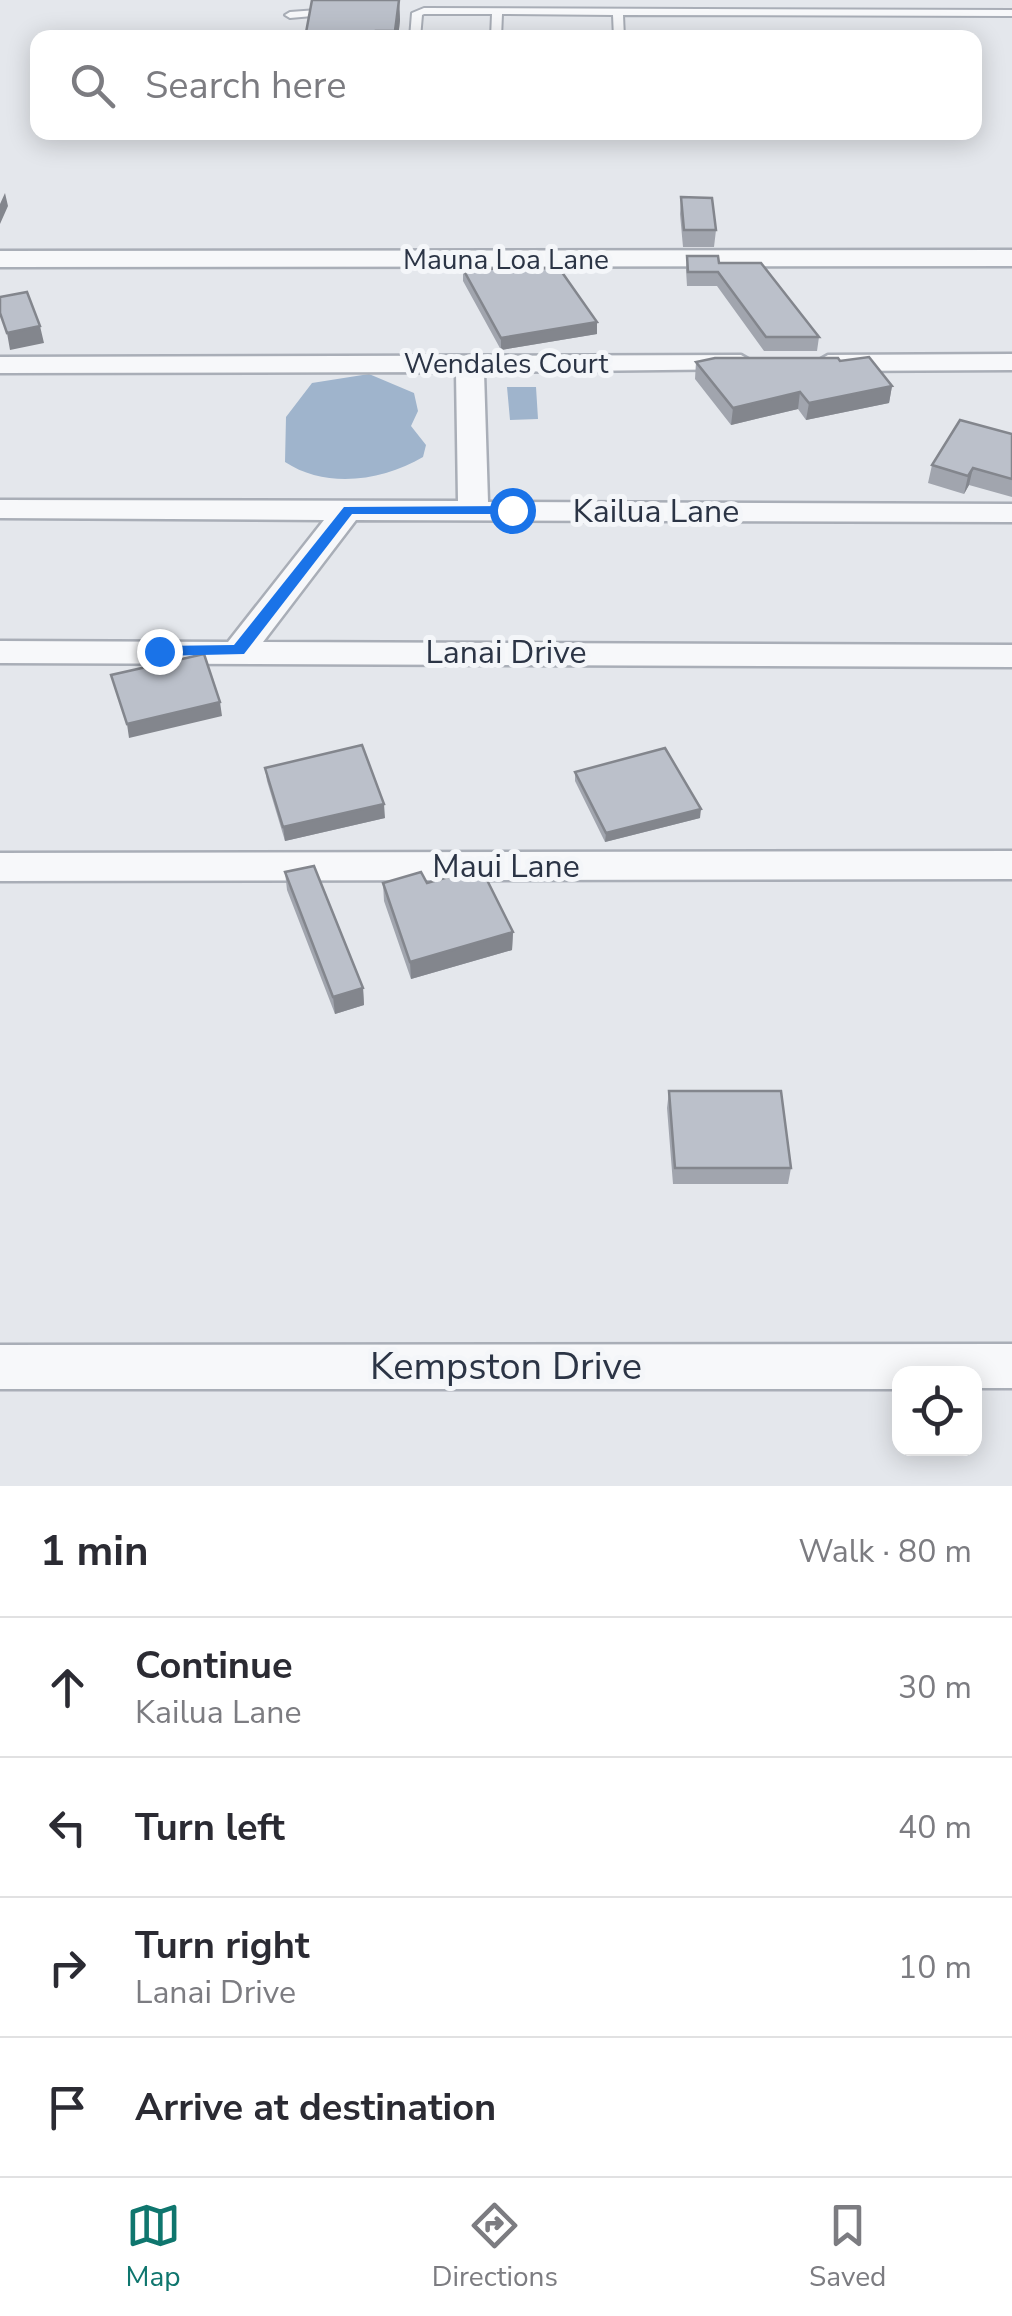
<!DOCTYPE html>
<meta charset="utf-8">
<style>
:root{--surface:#fff;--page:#f7f7f7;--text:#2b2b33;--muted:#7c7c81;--line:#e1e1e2;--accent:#0f766e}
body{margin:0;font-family:"Nunito Sans",sans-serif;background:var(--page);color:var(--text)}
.controls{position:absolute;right:30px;bottom:30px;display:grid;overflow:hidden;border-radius:20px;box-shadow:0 5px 25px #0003}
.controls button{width:90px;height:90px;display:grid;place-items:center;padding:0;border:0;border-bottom:2px solid var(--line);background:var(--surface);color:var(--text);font:50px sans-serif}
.stop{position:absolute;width:30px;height:30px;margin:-22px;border:8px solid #1a73e8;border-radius:50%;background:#fff}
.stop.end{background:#1a73e8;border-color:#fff;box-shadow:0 2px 10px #0008}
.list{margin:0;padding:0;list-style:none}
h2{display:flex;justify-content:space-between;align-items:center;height:130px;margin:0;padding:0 40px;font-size:42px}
h2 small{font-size:32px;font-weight:400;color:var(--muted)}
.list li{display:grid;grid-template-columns:65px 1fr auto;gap:30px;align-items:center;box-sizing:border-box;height:140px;padding:0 40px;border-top:2px solid var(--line)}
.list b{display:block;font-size:38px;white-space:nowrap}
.list p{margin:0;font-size:32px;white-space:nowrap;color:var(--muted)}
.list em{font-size:32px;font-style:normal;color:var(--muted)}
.icon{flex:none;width:55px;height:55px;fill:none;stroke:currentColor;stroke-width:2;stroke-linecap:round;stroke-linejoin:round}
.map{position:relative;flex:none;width:1012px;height:1486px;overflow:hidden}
.search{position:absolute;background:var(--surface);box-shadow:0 5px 25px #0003;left:30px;right:30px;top:30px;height:110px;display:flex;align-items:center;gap:25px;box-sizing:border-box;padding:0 35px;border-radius:20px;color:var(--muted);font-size:38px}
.sheet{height:690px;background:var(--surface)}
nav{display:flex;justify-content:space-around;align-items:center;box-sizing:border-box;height:140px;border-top:2px solid var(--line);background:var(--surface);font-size:28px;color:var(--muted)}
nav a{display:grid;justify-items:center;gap:5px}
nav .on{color:var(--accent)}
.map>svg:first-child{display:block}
.water{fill:#9fb4cc}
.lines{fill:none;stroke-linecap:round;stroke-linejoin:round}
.lane-casing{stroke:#a9aeb7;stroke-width:4}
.street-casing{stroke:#a9aeb7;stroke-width:5}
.lane{fill:#f7f8fa;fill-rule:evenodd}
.street{fill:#f7f8fa;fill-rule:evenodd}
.wall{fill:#a1a5ae}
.shaded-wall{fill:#83868d}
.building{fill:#bbc0ca;stroke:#83868d;stroke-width:2.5}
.route{fill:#1a73e8}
.labels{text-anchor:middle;stroke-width:10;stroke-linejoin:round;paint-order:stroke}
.far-street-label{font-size:28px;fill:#2b3445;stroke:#f4f6f9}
.street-label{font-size:32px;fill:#2b3445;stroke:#f4f6f9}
.near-street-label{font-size:38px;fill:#2b3445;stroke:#f4f6f9}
</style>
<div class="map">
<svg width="1012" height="1486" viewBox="0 0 1012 1486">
<rect width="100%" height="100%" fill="#e4e7ec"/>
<!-- water -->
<path class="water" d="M369 374 414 393 418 411 411 426 426 445 423 457C383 481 326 489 285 462L286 417 312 383Z
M507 387H536L538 419 510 420Z"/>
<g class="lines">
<defs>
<path id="lane" d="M424 8 1012 10V16L623 15 624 38H614L613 15 502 14 501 38H491L492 14H424L422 15 420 38H410L412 13Z
M331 9 335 10V14L290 18 285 15 290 12Z"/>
<path id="street" d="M1012 250V266L0 267V251Z
M1012 354V370L828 371 814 363 828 355Z
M741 355 755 363 751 369 484 372 488 502 1012 504V522L356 520 263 642 1012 645V667L0 663V641L228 642 324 520 0 518V500L458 501 456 372 0 373V357Z
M1012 851V879L0 881V853Z
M1012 1344V1388H974V1374H900V1389H0V1345Z"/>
</defs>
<!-- lane casing -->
<use href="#lane" class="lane-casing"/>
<!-- street casing -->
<use href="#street" class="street-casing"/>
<!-- lane -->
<use href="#lane" class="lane"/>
<!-- street -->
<use href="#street" class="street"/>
</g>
<!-- wall -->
<path class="wall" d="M399 0 400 20 398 38H305Z
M681 197 716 230 714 247H683L680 214Z
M687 256 719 263 819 337 817 351H764L717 286H687L686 270Z
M463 269 597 334 501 350 463 281Z
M840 361 892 386 889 403 806 420 798 409 731 425 695 379 696 362Z
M1012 434V497L969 485 964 494 928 483 932 465Z
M265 768 385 818 285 841 267 781Z
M575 772 700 818 605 842 575 781Z
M285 872 363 988 364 1005 335 1014 287 890Z
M383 883H427L513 932 512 950 411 979 384 901Z
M669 1091 791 1168 788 1184H673L667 1108Z"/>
<!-- shaded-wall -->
<path class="shaded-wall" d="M399 0 400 20 398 38H395Z
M5 193 8 206 0 224V204Z
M597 322V334L501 350V338Z
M40 326 44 343 10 350 7 333Z
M892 386 889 403 806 420 809 403Z
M800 392 798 409 731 425 733 408Z
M973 468 969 485 964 494 968 476Z
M220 702 222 716 129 738 127 724Z
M384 804 385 818 285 841 283 827Z
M701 809 700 818 605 842 606 833Z
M513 932 512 950 411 979 410 962Z
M363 988 364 1005 335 1014 333 997Z"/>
<!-- building -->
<path class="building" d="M312 0H399L395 31H376V38H305Z
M681 197 712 198 716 230H684Z
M687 256H718L719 263H761L819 337H766L718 272H688Z
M559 268 597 322 501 338 463 269Z
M27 292 40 326 7 333 0 313V297Z
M869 357 892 386 809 403 800 392 733 408 696 362 715 358H838L840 361Z
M960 420 1012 434V479L973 468 968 476 932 465Z
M204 654 220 702 127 724 111 675Z
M362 745 384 804 283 827 265 768Z
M665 748 701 809 606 833 575 772Z
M314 866 363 988 333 997 285 872Z
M481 868 513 932 410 962 383 883 421 872 427 883Z
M669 1091H781L791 1168H675Z"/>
<!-- route -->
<path class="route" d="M512 506 519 510 517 514H352L244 654 159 656 151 651 159 646 234 645 344 507Z"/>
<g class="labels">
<!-- far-street labels -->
<g class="far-street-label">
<text x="506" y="269">Mauna Loa Lane</text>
<text x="506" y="373">Wendales Court</text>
</g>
<!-- street labels -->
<g class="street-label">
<text x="656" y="522">Kailua Lane</text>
<text x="506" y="663">Lanai Drive</text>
<text x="506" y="877">Maui Lane</text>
</g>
<!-- near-street labels -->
<g class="near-street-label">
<text x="506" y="1379">Kempston Drive</text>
</g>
</g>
</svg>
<div class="controls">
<button><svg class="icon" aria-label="locate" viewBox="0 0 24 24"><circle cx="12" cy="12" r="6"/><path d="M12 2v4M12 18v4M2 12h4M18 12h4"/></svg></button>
</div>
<div class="stop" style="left:512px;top:510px"></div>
<div class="stop end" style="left:159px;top:651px"></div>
<div class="search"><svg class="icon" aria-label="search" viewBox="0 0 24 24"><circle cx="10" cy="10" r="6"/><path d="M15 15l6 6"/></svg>Search here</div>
</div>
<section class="sheet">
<h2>1 min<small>Walk · 80 m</small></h2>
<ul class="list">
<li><svg class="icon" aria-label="ahead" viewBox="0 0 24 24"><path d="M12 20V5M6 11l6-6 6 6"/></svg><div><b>Continue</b><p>Kailua Lane</p></div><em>30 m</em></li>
<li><svg class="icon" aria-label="left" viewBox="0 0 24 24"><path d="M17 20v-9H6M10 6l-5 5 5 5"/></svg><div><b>Turn left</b></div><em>40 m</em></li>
<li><svg class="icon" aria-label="right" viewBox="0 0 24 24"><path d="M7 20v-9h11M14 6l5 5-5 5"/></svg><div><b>Turn right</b><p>Lanai Drive</p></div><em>10 m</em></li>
<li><svg class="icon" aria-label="arrive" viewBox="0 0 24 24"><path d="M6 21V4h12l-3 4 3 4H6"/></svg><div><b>Arrive at destination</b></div></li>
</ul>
</section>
<nav>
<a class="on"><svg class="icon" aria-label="map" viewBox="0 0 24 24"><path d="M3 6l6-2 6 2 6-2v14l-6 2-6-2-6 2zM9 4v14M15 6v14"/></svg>Map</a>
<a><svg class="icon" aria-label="directions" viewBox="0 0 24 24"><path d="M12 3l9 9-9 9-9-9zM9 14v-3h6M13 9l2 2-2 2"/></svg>Directions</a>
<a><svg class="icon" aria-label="saved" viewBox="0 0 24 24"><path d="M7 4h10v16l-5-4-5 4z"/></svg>Saved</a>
</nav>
